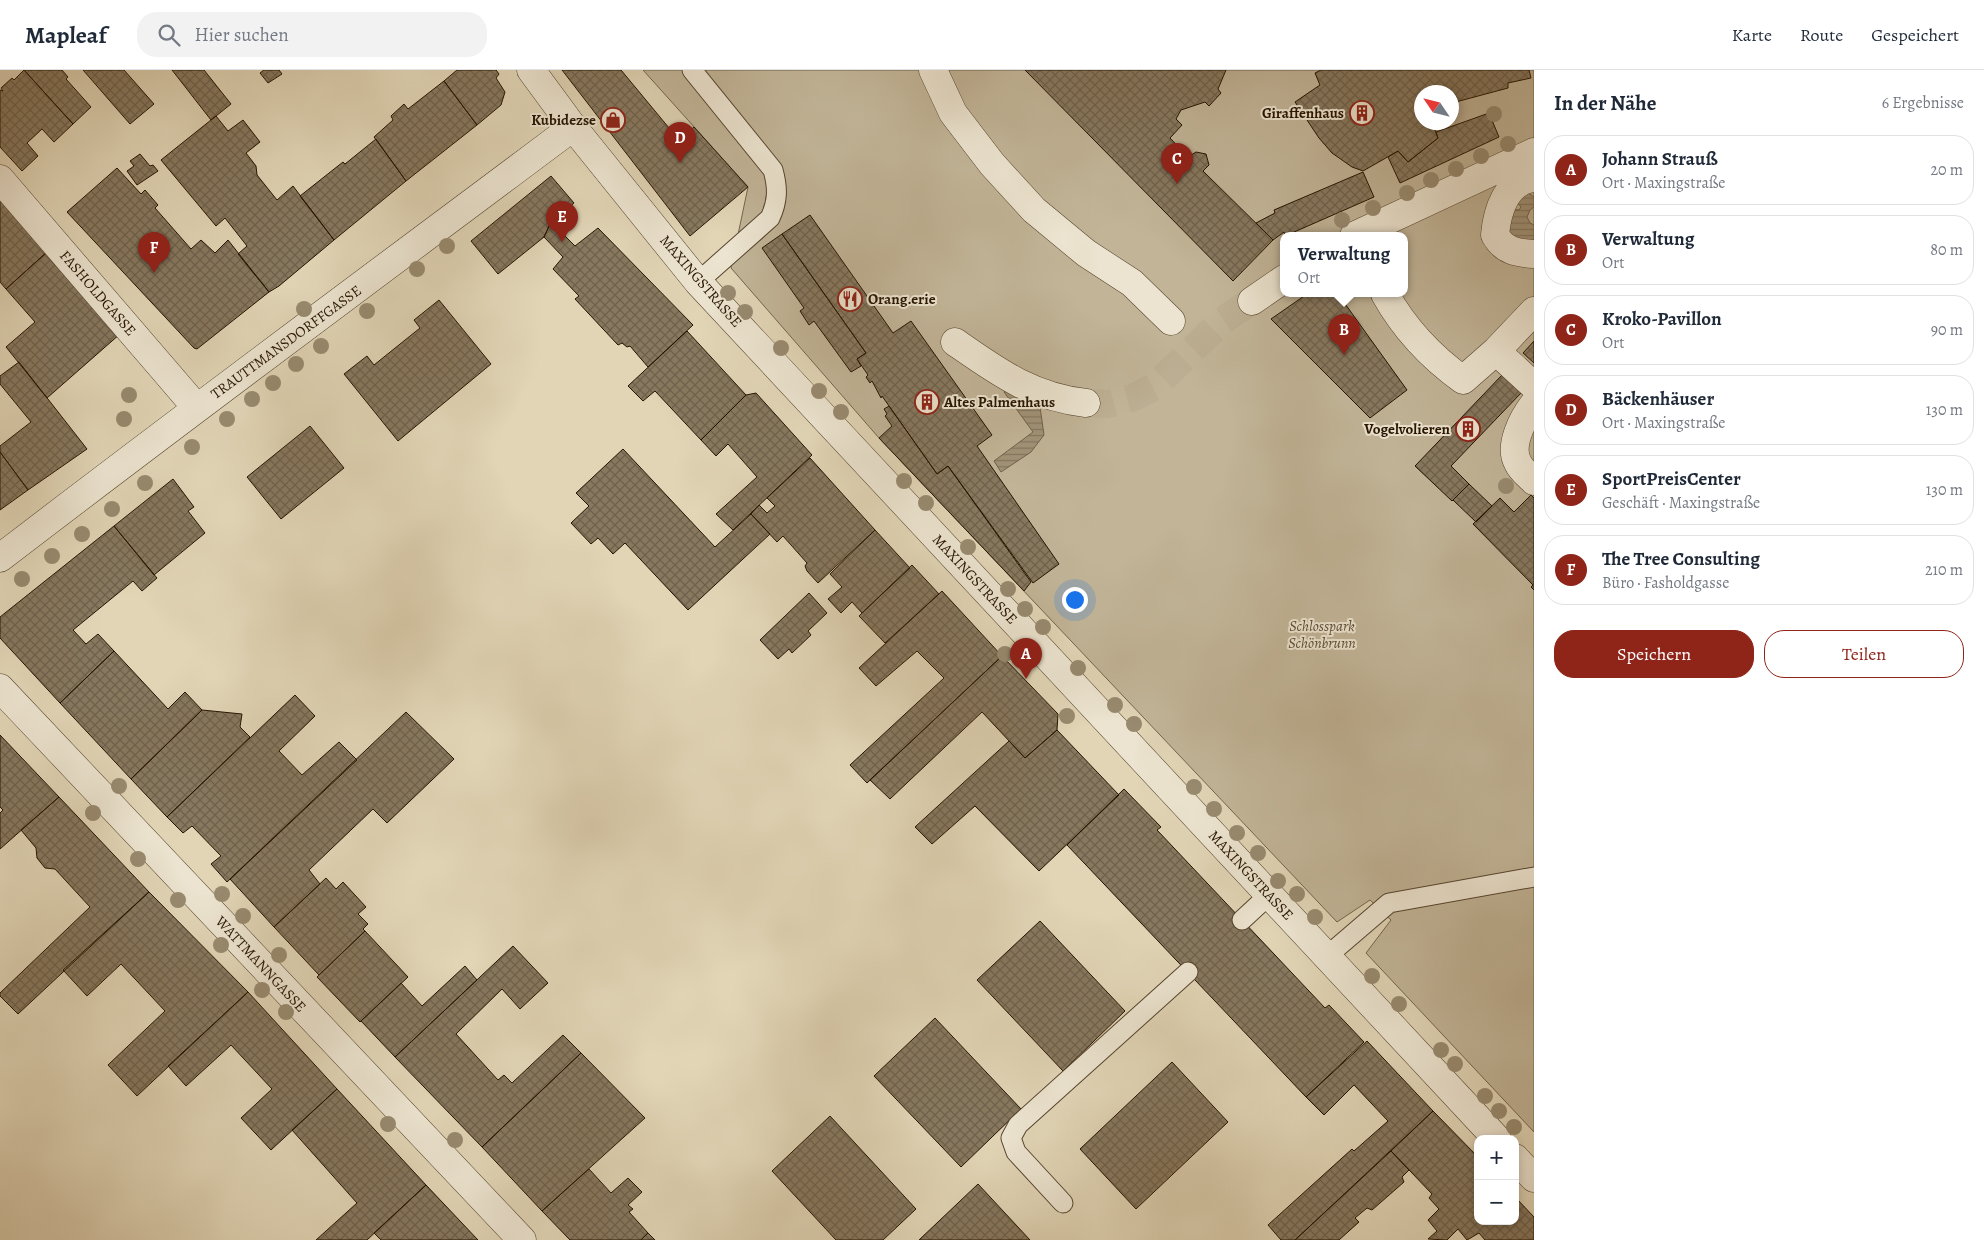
<!DOCTYPE html>
<html lang="de">
<meta charset="utf-8">
<style>
:root{--surface:#fff;--page:#f2f2f3;--text:#1f2937;--muted:#747a83;--line:#e0e1e3;--accent:#8f2418}
body{margin:0;font-family:Alegreya,serif;background:var(--page);color:var(--text)}
.controls{position:absolute;right:15px;bottom:15px;display:grid;overflow:hidden;border-radius:10px;box-shadow:0 2px 8px #0003}
.controls button{width:45px;height:45px;display:grid;place-items:center;padding:0;border:0;border-bottom:1px solid var(--line);background:var(--surface);color:var(--text);font:25px sans-serif}
.compass{position:absolute;left:1414px;top:15px;width:45px;height:45px;border-radius:50%;background:var(--surface);box-shadow:0 2px 8px #0003;rotate:305deg}
.you{position:absolute;left:1074px;top:529px;width:18px;height:18px;margin:-12px;border:4px solid #fff;border-radius:50%;background:#1a73e8;box-shadow:0 0 0 8px #1a73e833}
.badge{display:grid;place-items:center;width:32px;height:32px;border-radius:50%;background:var(--accent);color:#fff;font-size:16px;font-weight:700}
.pin{position:absolute;translate:-50% -41px;filter:drop-shadow(0 1px 2px #0008)}
.pin::after{content:'';position:absolute;top:26px;width:18px;height:15px;background:inherit;clip-path:polygon(0 0,100% 0,50% 100%)}
.popup{position:absolute;left:1280px;top:162px;width:128px;height:65px;box-sizing:border-box;display:grid;place-content:center;border-radius:10px;background:var(--surface);filter:drop-shadow(0 1px 4px #0005);font-size:16px;white-space:nowrap;color:var(--muted)}
.popup b{font-size:19px;color:var(--text)}
.popup::after{content:'';position:absolute;left:50%;top:100%;margin-left:-10px;border:10px solid transparent;border-top-color:var(--surface)}
.list{margin:0;padding:0;list-style:none}
h2{display:flex;justify-content:space-between;align-items:center;height:65px;margin:0;padding:0 20px;font-size:21px}
h2 small{font-size:16px;font-weight:400;color:var(--muted)}
.list li{display:grid;grid-template-columns:32px 1fr auto;gap:15px;align-items:center;box-sizing:border-box;height:70px;margin:0 10px 10px;padding:0 10px;border:1px solid var(--line);border-radius:20px}
.list b{display:block;font-size:19px;white-space:nowrap}
.list p{margin:0;font-size:16px;white-space:nowrap;color:var(--muted)}
.list em{font-size:16px;font-style:normal;color:var(--muted)}
.actions{display:flex;gap:10px;padding:15px 20px}
.actions a{flex:1;padding:11px 0;border:1px solid var(--accent);border-radius:20px;text-align:center;font-size:18px;color:var(--accent)}
.actions .main{background:var(--accent);color:#fff}
.icon{flex:none;width:28px;height:28px;fill:none;stroke:currentColor;stroke-width:2;stroke-linecap:round;stroke-linejoin:round}
.map{position:relative;flex:none;width:1534px;height:1170px;overflow:hidden}
header{display:flex;align-items:center;gap:30px;box-sizing:border-box;height:70px;padding:0 25px;background:var(--surface);border-bottom:1px solid var(--line)}
header strong{font-size:24px}
nav{display:flex;gap:28px;margin-inline-start:auto;font-size:18px}
.search{width:350px;height:45px;background:var(--page);display:flex;align-items:center;gap:12px;box-sizing:border-box;padding:0 18px;border-radius:20px;color:var(--muted);font-size:19px}
main{display:flex}
aside{flex:1;background:var(--surface)}
.map>svg:first-child{display:block}
.green{fill:#c1b497;stroke:#74644c;fill-rule:evenodd}
.water{fill:url(#water-rules);stroke:#706048}
.building{fill:url(#building-cross-hatch);stroke:#261400}
.lines{fill:none;stroke-linecap:round;stroke-linejoin:round}
.pedestrian-tunnel{stroke:#bcae92;stroke-width:28;stroke-dasharray:28 14;stroke-linecap:butt}
.service-casing{stroke:#55442e;stroke-width:21}
.pedestrian-casing{stroke:#55442e;stroke-width:29}
.minor-casing{stroke:#55442e;stroke-width:29}
.tertiary-casing{stroke:#55442e;stroke-width:29}
.service{stroke:#ece4d0;stroke-width:19}
.pedestrian{stroke:#ece4d0;stroke-width:28}
.minor{stroke:#ece4d0;stroke-width:28}
.tertiary{stroke:#ece4d0;stroke-width:28}
.tree{fill:#988a6f}
.labels{text-anchor:middle;stroke-width:4;stroke-linejoin:round;paint-order:stroke}
.poi-label{font-size:15px;font-weight:bold;fill:#261400;stroke:#ece4d0;text-anchor:end}
.street-label{font-size:15px;fill:#261400;stroke:#ece4d0}
.park-label{font-size:15px;font-style:italic;fill:#5c4c35;stroke:#ece4d0}
</style>
<header>
<strong>Mapleaf</strong>
<div class="search"><svg class="icon" aria-label="search" viewBox="0 0 24 24"><circle cx="10" cy="10" r="6"/><path d="M15 15l6 6"/></svg>Hier suchen</div>
<nav><a>Karte</a><a>Route</a><a>Gespeichert</a></nav>
</header>
<main>
<div class="map">
<svg width="1534" height="1170" viewBox="0 0 1534 1170">
<defs>
<pattern id="water-rules" width="6" height="5" patternUnits="userSpaceOnUse" patternTransform="scale(1.25)"><rect width="6" height="5" fill="#a19378"/><path d="M0 2.5h6" fill="none" stroke="#837760"/></pattern>
<pattern id="building-cross-hatch" width="8" height="8" patternUnits="userSpaceOnUse" patternTransform="scale(1.25)"><rect width="8" height="8" fill="#87785f"/><path d="M0 0l8 8M0 8l8-8" fill="none" stroke="#6e614c"/></pattern>
</defs>
<rect width="100%" height="100%" fill="#e1d5b6"/>
<filter id="stains"><feTurbulence type="fractalNoise" baseFrequency=".004" numOctaves="4"/><feColorMatrix values="0 0 0 0 .2 0 0 0 0 .09 0 0 0 0 .02 0 0 0 .5 -.17"/></filter>
<radialGradient id="worn" r=".72"><stop offset=".6" stop-color="#630" stop-opacity="0"/><stop offset="1" stop-color="#630" stop-opacity=".3"/></radialGradient>
<!-- green -->
<path class="green" d="M643 0H1534V1062L1366 883 1391 850 1370 830 1337 852 879 368 731 198 748 117ZM1422 22H1452V52H1422ZM1284 166H1404V224H1284Z"/>
<!-- water -->
<path class="water" d="M1527 122 1534 127V137L1530 140 1527 147 1530 153 1534 155V171L1519 173 1502 156 1512 139 1519 140 1521 137 1517 132Z
M1008 317 1039 330 1044 365 1031 382 1001 402 994 391 1033 362 1004 322Z"/>
<!-- building -->
<path class="building" d="M24 0H62L68 7 66 9 91 37 73 54Z
M24 0 73 54 54 72 42 59 27 73 38 86 22 101 0 77V20L3 21 1 18 12 8 14 10Z
M83 0H124L154 34 130 54Z
M172 0H204L231 34 211 50Z
M264 0H279L282 4 268 13 260 3Z
M457 0H496L499 4 496 8 505 22 501 35 477 55 444 11Z
M562 0H621L679 70 694 57 748 117 690 166Z
M1025 0H1226L1218 19 1221 23 1209 36 1205 32 1181 40 1176 49 1182 55 1170 68 1188 87 1196 82 1206 84 1209 95 1203 101 1273 170 1233 211Z
M1321 0H1529L1531 8 1508 13V18L1452 33V22H1422V52H1432L1438 68 1408 92 1398 81 1363 101 1352 97 1332 83 1319 68 1295 32 1320 15 1315 3Z
M444 11 477 55 406 111 374 67 393 50 391 46 404 34 408 39Z
M1489 43 1499 67 1400 113 1388 87 1398 81 1408 92 1438 68 1436 62Z
M216 46 228 61 243 50 260 72 246 83 256 96 257 105 277 130 293 116 334 170 279 216 269 222 238 184 247 176 225 148 216 156 161 90Z
M376 69 406 111 334 170 300 126 343 92 345 94Z
M140 84 150 96 153 95 158 101 137 115 127 101 134 96 130 91Z
M117 98 141 124 145 120 158 135 155 138 191 179 201 170 215 183 228 170 269 222 197 279 194 278 67 142Z
M1363 102 1374 127 1285 166 1284 162 1273 170 1256 153 1275 143 1274 140Z
M551 106 574 133 551 152 544 167 498 204 471 171Z
M0 129 47 182 6 219 0 212Z
M810 145 893 263 911 251 992 365 977 376 1059 494 1033 513 948 396 937 404 882 326 881 328 872 311 870 313 866 307 868 305 857 289 866 283 782 164Z
M551 152 575 176 598 158 693 255 648 297 630 276 627 277 622 273 618 275 575 229 579 226 553 199 563 187 544 167Z
M782 164 866 283 857 289 861 296 851 302 814 251 809 255 800 241 804 238 762 178Z
M47 182 120 264 47 328 6 277 35 252 6 219Z
M1307 224H1338L1407 320 1370 348 1271 249Z
M439 230 491 294 398 371 344 304 367 286 374 295 420 258 414 250Z
M687 261 746 325 701 370 655 321 643 331 628 316Z
M1534 271V293L1523 283Z
M19 292 87 379 28 420 0 382V376L31 352 0 314V306Z
M1503 304 1522 322 1451 396 1469 414 1452 431 1415 396Z
M756 323 812 385 733 460 716 444 757 407 728 374 716 386 701 370 746 325Z
M889 336 937 404 948 396 1031 512 1024 521 879 368 892 356 885 346 887 344 884 339Z
M310 356 344 398 281 449 247 407Z
M623 379 715 477 751 444 770 464 688 540 625 473 613 484 598 468 591 474 571 453 589 436 576 423Z
M0 382 28 420 0 440Z
M810 388 875 460 818 513 807 501 805 496 807 493 783 466 777 472 751 444 759 435 767 443 775 436 767 428Z
M173 409 194 437 188 441 205 463 154 505 114 456Z
M1469 414 1492 436 1476 452 1453 430Z
M1531 425 1534 428V520L1531 517 1533 515 1473 454 1500 428 1514 442Z
M114 456 157 508 142 521 133 511 73 560 86 574 98 564 114 581 60 633 0 568V547Z
M875 460 910 498 862 543 852 532 841 543 828 529 842 517 830 504Z
M912 495 939 524 885 573 859 546Z
M942 521 1002 586 867 713 850 695 944 608 917 581 876 616 859 598Z
M809 523 827 543 808 561 811 565 792 583 789 579 778 589 760 570Z
M114 581 168 639 185 622 202 640 131 709 60 633Z
M1002 586 1058 644 1057 660 1025 688 982 642 890 729 870 710Z
M295 625 315 646 279 681 302 705 339 672 357 690 227 812 211 794 221 786 192 756 183 763 167 747Z
M202 640 242 644 240 657 250 667 167 747 131 709Z
M406 642 454 689 387 753 373 739 309 800 320 814 274 857 230 809Z
M1057 660 1119 725 1039 801 975 736 932 774 915 757 1009 671 1025 688Z
M0 665 59 727 0 779V743L3 740 0 737Z
M1124 719 1161 757 1157 760 1325 938 1329 935 1364 972 1306 1027 1067 775Z
M59 727 149 822 18 944 0 926V923L90 837 55 799 45 798 37 788 36 778 21 760Z
M326 808 336 819 343 812 366 837 358 844 368 854 363 859 365 861 319 905 274 857Z
M149 822 248 922 137 1026 108 995 165 941 121 894 87 926 63 900Z
M1040 851 1125 941 1063 1001 977 910Z
M365 861 408 907 360 952 317 907Z
M513 876 548 913 520 939 502 919 456 964 498 1010 504 1005 512 1013 563 965 581 983 482 1077 395 987Z
M465 896 477 910 395 987 361 951 401 913 422 936Z
M248 922 337 1019 271 1080 241 1048 272 1019 231 975 186 1016 168 996Z
M935 948 1021 1039 961 1097 874 1006Z
M1367 971 1433 1041 1295 1170H1281L1268 1155 1352 1079 1354 1081 1388 1051 1354 1015 1324 1045 1306 1027Z
M581 983 645 1048 542 1141 482 1077Z
M1172 992 1228 1052 1136 1139 1080 1079Z
M337 1019 426 1115 367 1170H316L357 1133 292 1060Z
M1433 1041 1478 1087V1151H1515V1127L1534 1147V1170H1485L1479 1163 1467 1170 1458 1159 1447 1170 1428 1169 1437 1161 1428 1150 1439 1139 1429 1128 1432 1124 1391 1081Z
M830 1046 916 1139 883 1170H836L772 1101Z
M1391 1081 1409 1100 1402 1107 1404 1112 1372 1140 1367 1138 1355 1148 1359 1152 1339 1170H1295Z
M589 1099 611 1123 628 1108 642 1122 628 1135 633 1139 629 1142 648 1163 641 1170H570L542 1141Z
M978 1114 1030 1170H919Z
M426 1115 478 1170H381L374 1163Z
M648 1163 655 1170H641Z"/>
<g class="lines">
<!-- pedestrian-tunnel -->
<path class="pedestrian-tunnel" d="M1086 333 1109 334 1132 328 1154 317 1222 251 1252 231"/>
<defs>
<path id="service" d="M692 0 773 100C778 118 778 131 770 148L698 212
M1242 850 1269 825
M1326 887 1389 833 1534 807
M1063 1133 1016 1082 1011 1068 1018 1055 1188 902"/>
<path id="pedestrian" d="M933 0 953 43 992 94 1034 140 1086 183 1132 213 1171 251
M1534 108C1506 110 1497 142 1495 165 1504 181 1517 183 1534 184
M1354 166 1534 82
M1385 224C1404 258 1431 287 1463 310L1496 281 1534 241
M1252 231 1284 209
M955 272C998 302 1032 327 1086 333
M1496 281 1534 316
M1534 334C1523 348 1508 376 1518 393 1521 400 1529 406 1534 411"/>
<path id="minor" d="M0 109 196 337
M0 488C190 342 382 200 573 57
M0 618 522 1170"/>
<path id="tertiary" d="M531 0 573 57 698 212 1497 1069
M1515 1088 1534 1108"/>
</defs>
<!-- service casing -->
<use href="#service" class="service-casing"/>
<!-- pedestrian casing -->
<use href="#pedestrian" class="pedestrian-casing"/>
<!-- minor casing -->
<use href="#minor" class="minor-casing"/>
<!-- tertiary casing -->
<use href="#tertiary" class="tertiary-casing"/>
<!-- service -->
<use href="#service" class="service"/>
<!-- pedestrian -->
<use href="#pedestrian" class="pedestrian"/>
<!-- minor -->
<use href="#minor" class="minor"/>
<!-- tertiary -->
<use href="#tertiary" class="tertiary"/>
</g>
<!-- trees -->
<g class="tree">
<circle cx="1494" cy="44" r="8"/>
<circle cx="1508" cy="74" r="8"/>
<circle cx="1481" cy="86" r="8"/>
<circle cx="1456" cy="99" r="8"/>
<circle cx="1431" cy="110" r="8"/>
<circle cx="1407" cy="123" r="8"/>
<circle cx="1373" cy="138" r="8"/>
<circle cx="1342" cy="150" r="8"/>
<circle cx="447" cy="176" r="8"/>
<circle cx="417" cy="199" r="8"/>
<circle cx="728" cy="223" r="8"/>
<circle cx="304" cy="239" r="8"/>
<circle cx="367" cy="241" r="8"/>
<circle cx="745" cy="242" r="8"/>
<circle cx="321" cy="276" r="8"/>
<circle cx="781" cy="278" r="8"/>
<circle cx="296" cy="294" r="8"/>
<circle cx="273" cy="313" r="8"/>
<circle cx="819" cy="321" r="8"/>
<circle cx="129" cy="325" r="8"/>
<circle cx="252" cy="329" r="8"/>
<circle cx="841" cy="342" r="8"/>
<circle cx="124" cy="349" r="8"/>
<circle cx="227" cy="349" r="8"/>
<circle cx="192" cy="377" r="8"/>
<circle cx="904" cy="411" r="8"/>
<circle cx="145" cy="413" r="8"/>
<circle cx="1506" cy="416" r="8"/>
<circle cx="926" cy="433" r="8"/>
<circle cx="112" cy="439" r="8"/>
<circle cx="82" cy="464" r="8"/>
<circle cx="968" cy="477" r="8"/>
<circle cx="52" cy="486" r="8"/>
<circle cx="22" cy="509" r="8"/>
<circle cx="1008" cy="519" r="8"/>
<circle cx="1025" cy="539" r="8"/>
<circle cx="1043" cy="557" r="8"/>
<circle cx="1005" cy="584" r="8"/>
<circle cx="1078" cy="598" r="8"/>
<circle cx="1115" cy="635" r="8"/>
<circle cx="1067" cy="646" r="8"/>
<circle cx="1134" cy="654" r="8"/>
<circle cx="119" cy="716" r="8"/>
<circle cx="1194" cy="717" r="8"/>
<circle cx="1214" cy="739" r="8"/>
<circle cx="93" cy="743" r="8"/>
<circle cx="1237" cy="763" r="8"/>
<circle cx="1258" cy="783" r="8"/>
<circle cx="138" cy="789" r="8"/>
<circle cx="1278" cy="811" r="8"/>
<circle cx="222" cy="824" r="8"/>
<circle cx="1297" cy="824" r="8"/>
<circle cx="178" cy="830" r="8"/>
<circle cx="243" cy="846" r="8"/>
<circle cx="1315" cy="847" r="8"/>
<circle cx="221" cy="875" r="8"/>
<circle cx="279" cy="885" r="8"/>
<circle cx="1372" cy="906" r="8"/>
<circle cx="262" cy="920" r="8"/>
<circle cx="1399" cy="934" r="8"/>
<circle cx="286" cy="942" r="8"/>
<circle cx="1441" cy="980" r="8"/>
<circle cx="1455" cy="994" r="8"/>
<circle cx="1485" cy="1026" r="8"/>
<circle cx="1499" cy="1041" r="8"/>
<circle cx="388" cy="1054" r="8"/>
<circle cx="1514" cy="1057" r="8"/>
<circle cx="455" cy="1070" r="8"/>
</g>
<!-- icons -->
<defs>
<symbol id="building-ring" viewBox="-11 -11 22 22"><circle r="9.5" fill="#ece4d0" stroke="#8f2418" stroke-width="1.5"/><path d="M-4-6H4V6H1V3H-1V6H-4ZM-2.5-4.3h1.7v1.8h-1.7ZM.8-4.3h1.7v1.8H.8ZM-2.5-1h1.7V.8h-1.7ZM.8-1h1.7V.8H.8Z" fill="#8f2418"/></symbol>
<symbol id="shop-ring" viewBox="-11 -11 22 22"><circle r="9.5" fill="#ece4d0" stroke="#8f2418" stroke-width="1.5"/><path d="M-5-2.5h2.3a2.7 3.5 0 0 1 5.4 0H5L5.5 6h-11ZM-1.5-2.5h3a1.5 2.3 0 0 0-3 0Z" fill="#8f2418"/></symbol>
<symbol id="restaurant-ring" viewBox="-11 -11 22 22"><circle r="9.5" fill="#ece4d0" stroke="#8f2418" stroke-width="1.5"/><path d="M-5-6h1v4h1v-4h1v4h1v-4h1v5L-1.5 .5V6h-2V.5L-5-1ZM5-6V6H3V1.5H1.5Q1.5-4 5-6Z" fill="#8f2418"/></symbol>
</defs>
<g fill-rule="evenodd">
<use href="#building-ring" x="1348" y="29" width="28" height="28"/>
<use href="#shop-ring" x="599" y="36" width="28" height="28"/>
<use href="#restaurant-ring" x="836" y="215" width="28" height="28"/>
<use href="#building-ring" x="913" y="318" width="28" height="28"/>
<use href="#building-ring" x="1454" y="345" width="28" height="28"/>
</g>
<g class="labels">
<!-- poi labels -->
<g class="poi-label">
<text x="1344" y="48">Giraffenhaus</text>
<text x="596" y="55">Kubidezse</text>
<text x="868" y="234" text-anchor="start">Orang.erie</text>
<text x="944" y="337" text-anchor="start">Altes Palmenhaus</text>
<text x="1450" y="364">Vogelvolieren</text>
</g>
<!-- street labels -->
<g class="street-label">
<text transform="translate(701 211) rotate(49)" y="5">MAXINGSTRASSE</text>
<text transform="translate(98 223) rotate(49)" y="5">FASHOLDGASSE</text>
<text transform="translate(286 272) rotate(-36)" y="5">TRAUTTMANSDORFFGASSE</text>
<text transform="translate(975 509) rotate(47)" y="5">MAXINGSTRASSE</text>
<text transform="translate(1251 805) rotate(47)" y="5">MAXINGSTRASSE</text>
<text transform="translate(261 894) rotate(47)" y="5">WATTMANNGASSE</text>
</g>
<!-- park labels -->
<g class="park-label">
<text x="1322" y="561">Schlosspark<tspan x="1322" dy="17">Schönbrunn</tspan></text>
</g>
</g>
<rect width="100%" height="100%" filter="url(#stains)"/>
<rect width="100%" height="100%" fill="url(#worn)"/>
</svg>
<div class="controls">
<button>+</button>
<button>−</button>
</div>
<svg class="compass" viewBox="-18 -18 36 36"><path d="M0-13l5 13h-10z" fill="#e53935"/><path d="M0 13l5-13h-10z" fill="#747a83"/></svg>
<div class="you"></div>
<div class="pin badge" style="left:1026px;top:609px">A</div>
<div class="pin badge" style="left:1344px;top:285px">B</div>
<div class="popup"><b>Verwaltung</b>Ort</div>
<div class="pin badge" style="left:1177px;top:114px">C</div>
<div class="pin badge" style="left:680px;top:93px">D</div>
<div class="pin badge" style="left:562px;top:172px">E</div>
<div class="pin badge" style="left:154px;top:203px">F</div>
</div>
<aside>
<h2>In der Nähe<small>6 Ergebnisse</small></h2>
<ul class="list">
<li><span class="badge">A</span><div><b>Johann Strauß</b><p>Ort · Maxingstraße</p></div><em>20 m</em></li>
<li><span class="badge">B</span><div><b>Verwaltung</b><p>Ort</p></div><em>80 m</em></li>
<li><span class="badge">C</span><div><b>Kroko-Pavillon</b><p>Ort</p></div><em>90 m</em></li>
<li><span class="badge">D</span><div><b>Bäckenhäuser</b><p>Ort · Maxingstraße</p></div><em>130 m</em></li>
<li><span class="badge">E</span><div><b>SportPreisCenter</b><p>Geschäft · Maxingstraße</p></div><em>130 m</em></li>
<li><span class="badge">F</span><div><b>The Tree Consulting</b><p>Büro · Fasholdgasse</p></div><em>210 m</em></li>
</ul>
<div class="actions"><a class="main">Speichern</a><a>Teilen</a></div>
</aside>
</main>
